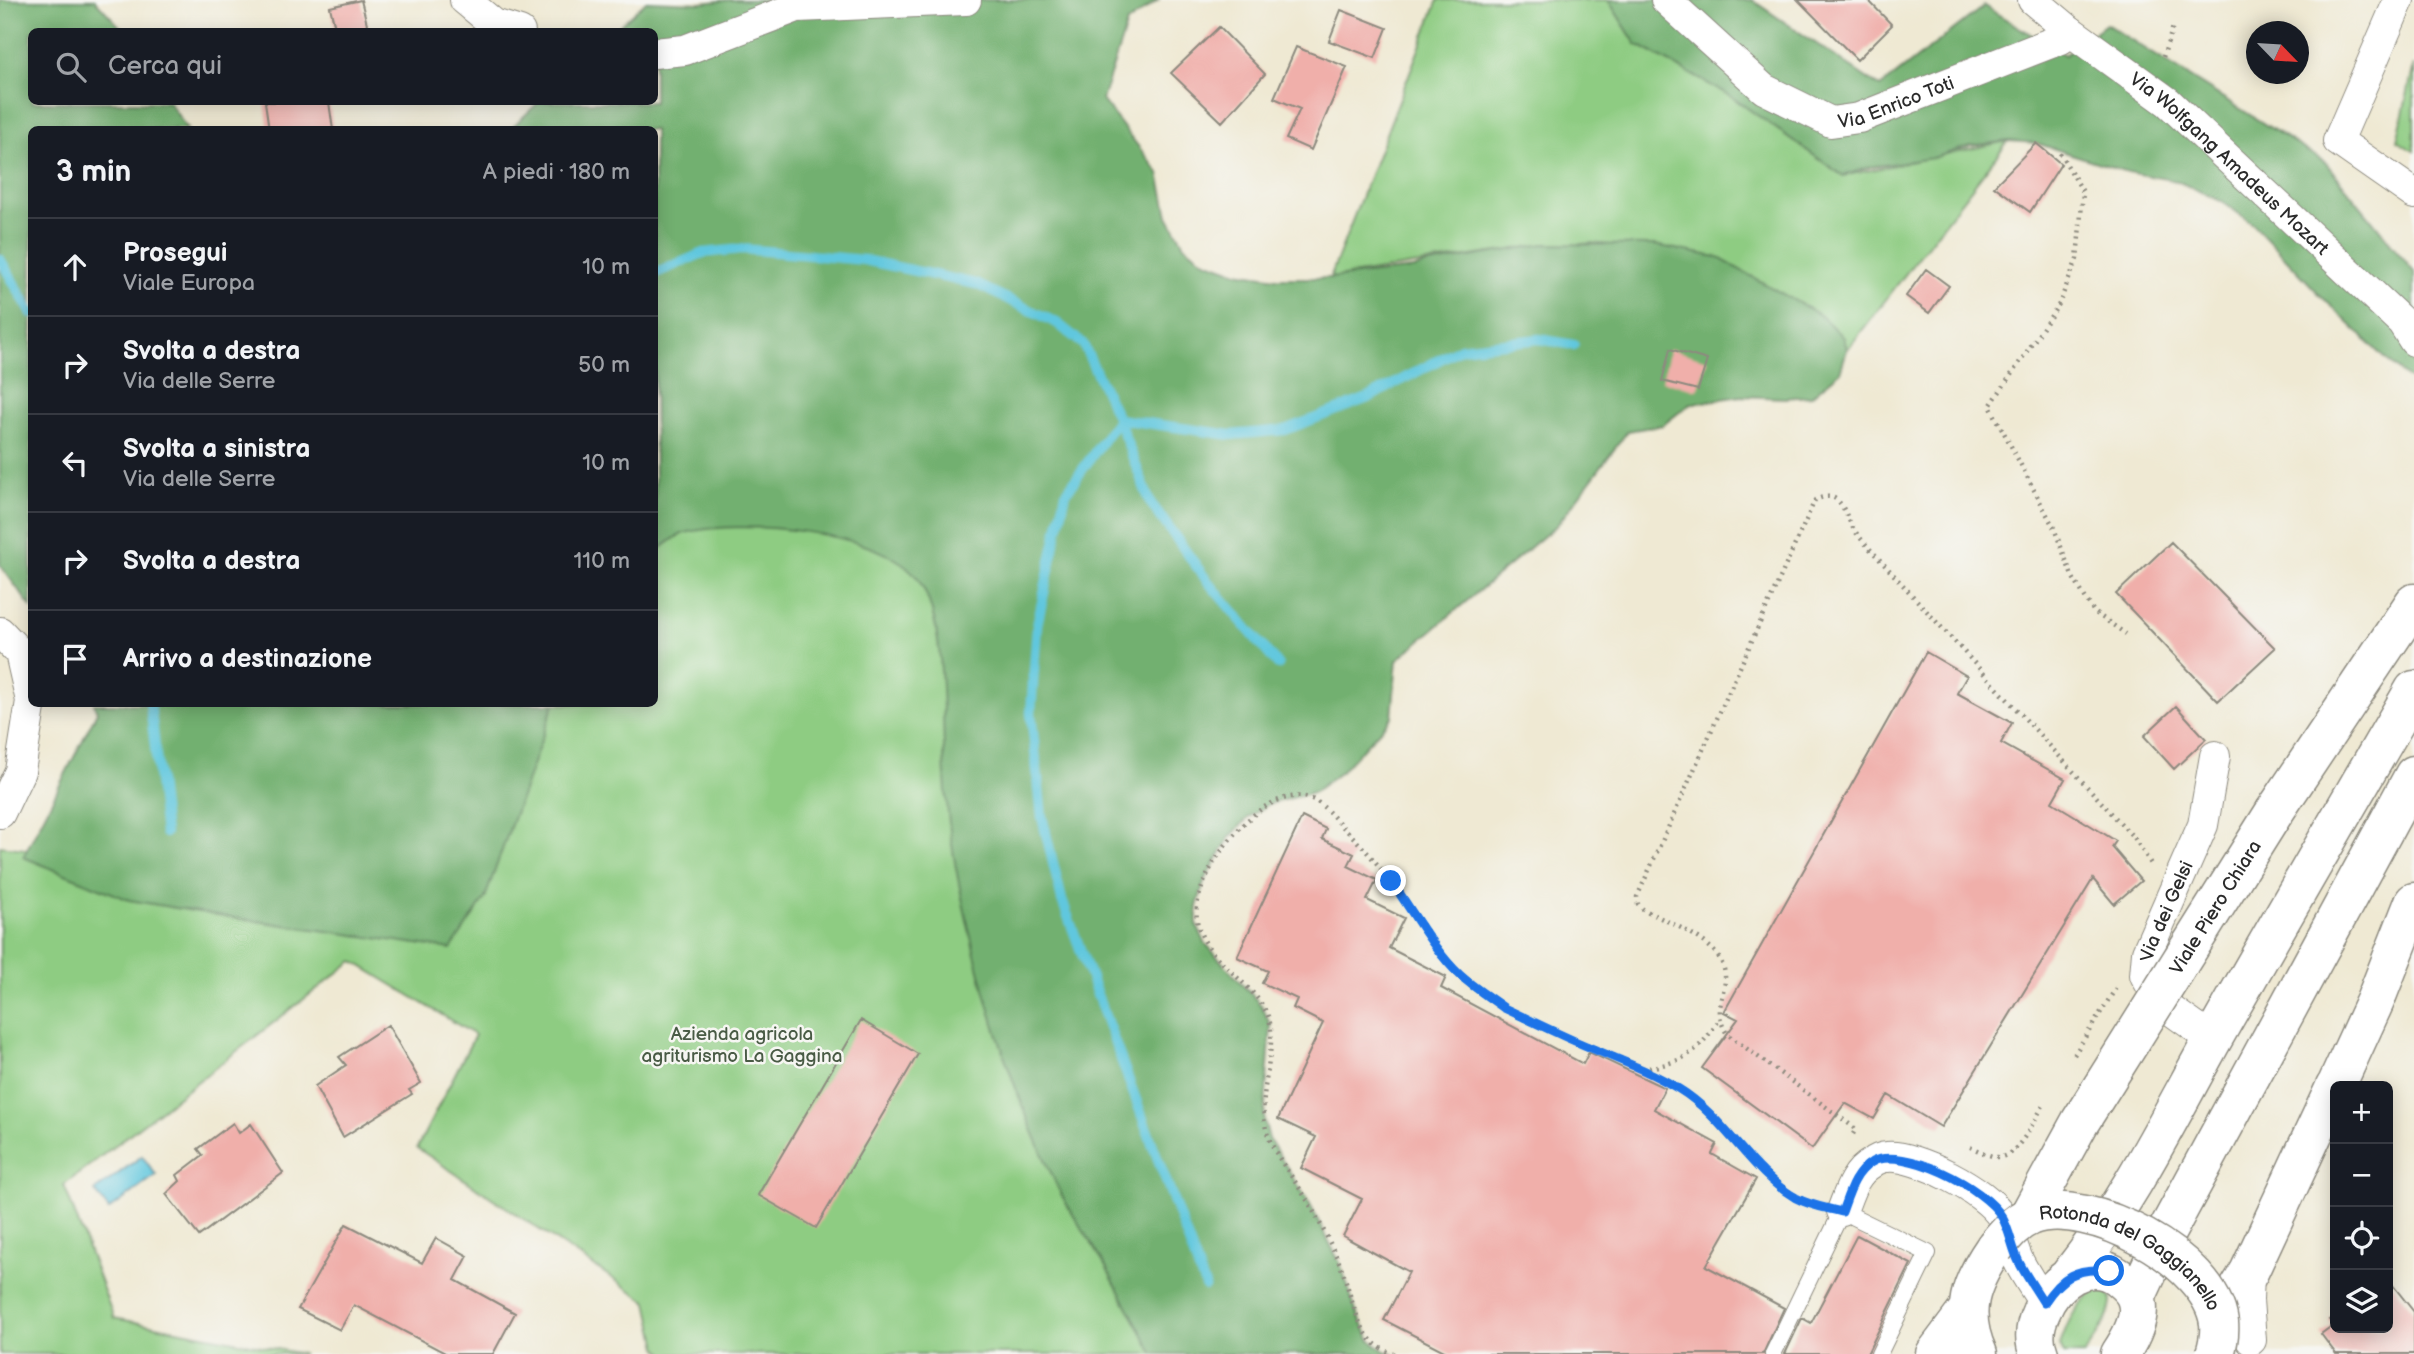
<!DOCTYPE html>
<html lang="it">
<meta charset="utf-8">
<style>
:root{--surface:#171b24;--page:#20242c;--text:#f1f3f6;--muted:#9ea1a6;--line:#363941}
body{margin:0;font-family:"Balsamiq Sans",sans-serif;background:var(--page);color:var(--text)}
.controls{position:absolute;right:21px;bottom:21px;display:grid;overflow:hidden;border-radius:10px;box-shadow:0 4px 18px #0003}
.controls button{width:63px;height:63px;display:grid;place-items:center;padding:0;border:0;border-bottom:2px solid var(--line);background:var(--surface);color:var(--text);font:35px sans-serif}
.compass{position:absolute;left:2246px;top:21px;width:63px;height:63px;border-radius:50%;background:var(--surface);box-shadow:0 4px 18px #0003;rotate:115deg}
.stop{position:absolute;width:21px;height:21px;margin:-16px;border:5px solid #1a73e8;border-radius:50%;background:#fff}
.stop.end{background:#1a73e8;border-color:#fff;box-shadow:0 2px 7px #0008}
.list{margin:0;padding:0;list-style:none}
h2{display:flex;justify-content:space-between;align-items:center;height:91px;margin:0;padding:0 28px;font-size:30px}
h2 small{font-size:23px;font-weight:400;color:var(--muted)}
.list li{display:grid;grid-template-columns:46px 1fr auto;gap:21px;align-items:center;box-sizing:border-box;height:98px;padding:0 28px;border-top:2px solid var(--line)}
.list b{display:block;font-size:26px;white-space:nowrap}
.list p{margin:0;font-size:23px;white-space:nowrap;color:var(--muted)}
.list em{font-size:23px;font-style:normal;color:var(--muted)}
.icon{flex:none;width:38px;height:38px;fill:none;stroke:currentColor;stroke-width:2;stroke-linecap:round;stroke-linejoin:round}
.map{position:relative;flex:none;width:2414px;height:1354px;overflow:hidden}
.search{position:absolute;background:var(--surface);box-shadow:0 4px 18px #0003;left:28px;top:28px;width:630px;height:77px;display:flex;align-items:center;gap:18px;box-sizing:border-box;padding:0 24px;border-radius:10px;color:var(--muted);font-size:26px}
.panel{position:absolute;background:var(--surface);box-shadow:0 4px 18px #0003;left:28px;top:126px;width:630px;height:581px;border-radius:10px}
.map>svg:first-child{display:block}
.green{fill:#8ecc82;stroke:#5c7c56;stroke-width:2}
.forest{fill:#72b070;stroke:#4e6e4e;stroke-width:2}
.water{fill:#61c7de;stroke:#467984;stroke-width:2}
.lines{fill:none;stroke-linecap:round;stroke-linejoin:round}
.stream{stroke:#61c7de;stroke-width:10}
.building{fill:#f0afaa}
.service-casing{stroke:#8d8a7f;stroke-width:18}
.minor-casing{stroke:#8d8a7f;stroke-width:32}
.tertiary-casing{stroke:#8d8a7f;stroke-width:41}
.path{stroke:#8d8a7f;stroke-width:4.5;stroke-dasharray:2 5;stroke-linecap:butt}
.service{stroke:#fff;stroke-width:16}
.minor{stroke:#fff;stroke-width:30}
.tertiary{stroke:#fff;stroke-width:38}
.tertiary-bridge-casing{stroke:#8d8a7f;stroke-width:41;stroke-linecap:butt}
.tertiary-bridge{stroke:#fff;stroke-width:38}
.route{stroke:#1a73e8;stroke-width:9}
.labels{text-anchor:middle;stroke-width:5;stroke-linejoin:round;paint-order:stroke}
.street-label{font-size:19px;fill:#2b2b2b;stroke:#f6f6f2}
.park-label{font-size:19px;fill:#495b45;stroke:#f6f6f2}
</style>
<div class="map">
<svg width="2414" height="1354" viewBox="0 0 2414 1354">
<rect width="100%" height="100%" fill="#f6f6f2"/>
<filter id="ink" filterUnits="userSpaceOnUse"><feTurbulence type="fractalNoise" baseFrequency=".0143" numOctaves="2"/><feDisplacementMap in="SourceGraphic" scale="14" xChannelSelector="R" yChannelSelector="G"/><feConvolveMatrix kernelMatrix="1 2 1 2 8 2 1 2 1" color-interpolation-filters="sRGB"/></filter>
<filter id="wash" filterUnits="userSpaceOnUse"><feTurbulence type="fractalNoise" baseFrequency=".00686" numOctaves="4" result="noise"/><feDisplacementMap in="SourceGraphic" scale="28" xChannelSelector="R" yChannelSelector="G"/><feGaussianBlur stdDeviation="1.57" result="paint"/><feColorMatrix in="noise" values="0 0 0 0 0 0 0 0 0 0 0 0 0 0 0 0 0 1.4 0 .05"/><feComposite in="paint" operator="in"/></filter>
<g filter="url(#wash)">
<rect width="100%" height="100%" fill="#efe9d3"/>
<!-- green -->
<path class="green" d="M1438 0H1608L1636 44 1729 95 1843 176 2008 141 1847 350 1844 338 1820 315 1717 257 1592 243 1490 253 1330 278Z
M2414 65V151L2397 141Z
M781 493 938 579 1169 1354H664L658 1347 648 1302 417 1148 475 1035 353 961 64 1185 114 1318 303 1354H0V846L431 895 514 704H654L655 512Z
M2098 1290C2131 1290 2092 1344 2084 1354H2064L2060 1345C2066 1325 2078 1299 2098 1290Z"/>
<!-- forest -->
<path class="forest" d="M0 0H95L124 31 32 32V102H169L187 129 32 130 31 607 0 565Z
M730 0H1158L1127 23 1102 100 1159 173 1168 216 1184 245 1203 260 1236 272 1277 278H1330L1413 269 1424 265 1544 244 1655 245 1717 257 1820 315 1844 338 1847 350 1840 372 1811 396 1784 398 1741 396 1690 404 1663 425 1628 431 1557 525 1397 660 1392 717 1343 770 1314 792 1269 804 1248 818 1230 837 1204 882 1197 907V926L1206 944 1262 1006 1271 1026 1264 1120 1269 1139 1308 1201 1340 1263 1356 1311 1371 1340 1385 1351 1395 1354H1154C1136 1324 1120 1292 1103 1262 1088 1236 1070 1213 1057 1186 1017 1100 990 1022 969 929 960 891 952 853 948 814 946 793 944 770 944 748 942 702 945 611 915 575 878 530 735 518 682 534 673 538 663 547 655 553L654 130H509L539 102H654V32L614 31 646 1 701 3Z
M1608 0H1752L1880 87 1984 6 2065 55 2106 24 2326 163 2414 272V383L2379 353 2322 297 2254 225 2223 202 2177 181 2128 172 2036 143 2008 141 1970 146 1933 158 1870 167 1843 176 1729 95 1636 44Z
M94 704H554L485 898 451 949 222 916 129 900 23 857 97 712Z"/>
<!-- water -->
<path class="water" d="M142 1156 156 1175 109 1210 95 1191Z"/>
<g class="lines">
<!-- stream -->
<path class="stream" d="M0 259 32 314
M654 274 703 253 742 249 864 260 976 284 1057 323 1083 344 1118 419 1150 502 1205 578 1278 665
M150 704 165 833
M1205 1286 1062 900 1042 817 1031 713 1037 625 1066 493 1118 419 1231 435 1285 430 1368 398 1461 348 1539 339 1574 345"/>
</g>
<g id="blocks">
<!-- building -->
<path class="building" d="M361 0 369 32H336L330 7Z
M1798 0H1868L1892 25 1857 60Z
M1341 10 1387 28 1375 58 1329 41Z
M1219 27 1265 74 1222 122 1171 73Z
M1296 47 1347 67 1311 150 1286 139 1300 109 1274 98Z
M265 102H329L333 130H269Z
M2036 143 2061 164 2030 212 1994 186Z
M1926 269 1949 286 1929 313 1906 296Z
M1670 349 1707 360 1698 390 1662 381Z
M2171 542 2275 648 2218 701 2116 594Z
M1926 652 1967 676 1957 693 2012 723 2001 743 2065 779 2052 802 2116 841 2112 847 2141 881 2114 904 2093 879 1941 1127 1888 1095 1874 1119 1845 1103 1812 1149 1702 1068 1738 1019 1724 1012Z
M2176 706 2206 739 2174 769 2144 736Z
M1302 817 1326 829 1322 839 1354 854 1348 866 1377 880 1367 900 1404 918 1389 948 1446 977 1441 988 1583 1064 1589 1052 1665 1088 1654 1109 1717 1144 1712 1154 1756 1179 1706 1266 1784 1308 1763 1354H1450L1384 1320 1409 1272 1343 1236 1362 1199 1301 1168 1316 1137 1278 1119 1323 1023 1293 1008 1297 999 1262 983 1268 971 1237 957Z
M861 1020 918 1054 816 1228 758 1195Z
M388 1025 421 1083 409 1090 412 1094 343 1137 315 1086 346 1065 339 1057Z
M233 1123 239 1133 251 1124 283 1173 199 1236 166 1194 180 1181 177 1175 203 1155 198 1149Z
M346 1224 422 1263 436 1238 468 1256 455 1280 515 1313 493 1354H447L354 1305 340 1330 298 1309Z
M1857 1235 1911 1264 1867 1354H1785L1802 1318 1811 1323Z
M2388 1279 2414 1312V1354H2336L2321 1334 2333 1325 2329 1320 2335 1315V1328H2388Z"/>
</g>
</g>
<g filter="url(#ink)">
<use href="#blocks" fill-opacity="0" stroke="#8d8a7f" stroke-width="2"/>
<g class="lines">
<defs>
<path id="service" d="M1773 1354 1842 1211 1928 1253 1879 1354"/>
<g id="minor">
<path d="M465 0 494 24 520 32"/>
<path id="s1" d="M1666 0 1764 89 1831 122 1859 118 2061 39 2070 31"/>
<path id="s2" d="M2033 0 2070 31 2168 102 2402 322 2414 341"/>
<path d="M2399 0 2338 141 2414 194"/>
<path d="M654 53 685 50 797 7 966 0"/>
<path d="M0 632 20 653 31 701 20 771 0 813"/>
<path id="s3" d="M2213 1040 2161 1003 2145 975 2147 952 2203 825 2215 756"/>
<path d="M1842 1211C1849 1193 1854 1173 1872 1163 1875 1160 1882 1157 1887 1157 1916 1154 1987 1191 2002 1217 2010 1231 2012 1248 2019 1262 2026 1276 2036 1290 2044 1303"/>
<path d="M2249 1272 2248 1300 2251 1340"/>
</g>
<path id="tertiary" d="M2275 811 2414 603
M2336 1086 2375 1001 2414 902
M2070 1275C2128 1202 2168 1120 2213 1039 2279 922 2347 806 2414 690
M2136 1298 2167 1231 2414 775
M2219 1321 2249 1272 2335 1087
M1935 1354 1968 1310
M1978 1354C1959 1312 1970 1283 1995 1247
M2039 1354C2033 1340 2035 1325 2041 1312 2053 1282 2087 1255 2118 1277 2124 1282 2133 1289 2136 1298 2143 1316 2130 1339 2120 1354"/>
</defs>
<!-- service casing -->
<use href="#service" class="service-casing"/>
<!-- minor casing -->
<use href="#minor" class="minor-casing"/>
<!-- tertiary casing -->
<use href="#tertiary" class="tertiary-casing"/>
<!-- path -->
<path class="path" d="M2163 57 2174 24
M2060 153 2083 192 2077 259 2059 304 1990 406 2054 528 2072 576 2094 612 2126 634
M2074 1055 2116 988
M1642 1069C1684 1062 1696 1055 1719 1020
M1853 1134 1856 1129 1727 1034C1716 1015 1720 1007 1724 987 1734 943 1672 926 1643 909L1638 904 1637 897 1815 500C1840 489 1842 508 1852 526 1856 534 1864 542 1870 549L2135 839 2151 864
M1970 1147C1978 1150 1988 1156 1997 1157 2017 1159 2035 1119 2044 1104
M1395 1354C1386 1352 1378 1347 1372 1341 1352 1319 1350 1285 1338 1260 1329 1240 1318 1219 1307 1200 1293 1176 1270 1152 1265 1124 1259 1094 1273 1060 1271 1030 1268 982 1190 961 1197 907 1201 873 1235 826 1263 808 1277 799 1297 792 1314 800 1325 806 1335 819 1344 828 1373 856 1397 888 1420 922 1432 939 1442 956 1456 971 1515 1033 1612 1044 1681 1090 1730 1124 1757 1181 1813 1205"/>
<!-- service -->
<use href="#service" class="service"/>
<!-- minor -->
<use href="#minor" class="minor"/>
<!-- tertiary -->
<use href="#tertiary" class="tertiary"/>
<defs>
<g id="tertiary-bridge">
<path id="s4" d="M2028 1217 2080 1122 2275 811"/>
<path id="s5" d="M1995 1247C2005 1235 2015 1222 2030 1216 2089 1194 2211 1260 2219 1323 2220 1333 2218 1344 2215 1354"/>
</g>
</defs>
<!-- tertiary-bridge casing -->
<use href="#tertiary-bridge" class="tertiary-bridge-casing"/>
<!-- tertiary-bridge -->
<use href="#tertiary-bridge" class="tertiary-bridge"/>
</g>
</g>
<g class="lines" filter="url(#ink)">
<!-- route -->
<path class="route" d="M1391 881C1412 910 1434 951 1460 975 1473 987 1489 997 1504 1008 1528 1019 1552 1031 1577 1042 1611 1057 1647 1069 1679 1089 1725 1117 1749 1171 1796 1198 1811 1206 1827 1208 1842 1212 1849 1193 1854 1173 1872 1162 1902 1145 1986 1188 2002 1217 2010 1231 2012 1248 2019 1262 2026 1276 2036 1290 2044 1303 2061 1277 2077 1266 2109 1271"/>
</g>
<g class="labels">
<!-- street labels -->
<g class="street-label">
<text dy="7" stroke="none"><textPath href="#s1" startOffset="275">Via Enrico Toti</textPath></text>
<text dy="7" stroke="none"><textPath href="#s2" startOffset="256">Via Wolfgang Amadeus Mozart</textPath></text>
<text dy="7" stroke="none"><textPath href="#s4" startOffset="362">Viale Piero Chiara</textPath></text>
<text dy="7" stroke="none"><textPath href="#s3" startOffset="164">Via dei Gelsi</textPath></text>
<text dy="7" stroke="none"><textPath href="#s5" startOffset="163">Rotonda del Gaggianello</textPath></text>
</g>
<!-- park labels -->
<g class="park-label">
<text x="742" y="1040">Azienda agricola<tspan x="742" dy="22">agriturismo La Gaggina</tspan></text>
</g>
</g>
</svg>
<div class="controls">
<button>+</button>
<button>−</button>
<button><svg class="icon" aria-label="locate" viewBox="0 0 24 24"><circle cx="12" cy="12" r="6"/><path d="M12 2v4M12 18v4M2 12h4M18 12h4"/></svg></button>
<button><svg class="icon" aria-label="layers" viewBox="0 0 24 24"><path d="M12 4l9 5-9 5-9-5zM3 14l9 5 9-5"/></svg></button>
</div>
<svg class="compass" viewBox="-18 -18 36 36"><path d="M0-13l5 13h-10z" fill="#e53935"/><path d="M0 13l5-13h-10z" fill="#9ea1a6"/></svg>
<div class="stop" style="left:2109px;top:1271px"></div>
<div class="stop end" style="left:1391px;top:881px"></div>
<div class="search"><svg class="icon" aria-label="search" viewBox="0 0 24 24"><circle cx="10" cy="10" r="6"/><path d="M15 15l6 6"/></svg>Cerca qui</div>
<section class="panel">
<h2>3 min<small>A piedi · 180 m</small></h2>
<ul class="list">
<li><svg class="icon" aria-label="ahead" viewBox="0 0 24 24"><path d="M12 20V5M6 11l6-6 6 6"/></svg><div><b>Prosegui</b><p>Viale Europa</p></div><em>10 m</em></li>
<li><svg class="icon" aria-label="right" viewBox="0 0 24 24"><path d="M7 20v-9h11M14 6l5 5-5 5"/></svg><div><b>Svolta a destra</b><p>Via delle Serre</p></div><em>50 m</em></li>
<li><svg class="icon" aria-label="left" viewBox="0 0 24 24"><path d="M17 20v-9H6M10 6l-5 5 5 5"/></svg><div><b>Svolta a sinistra</b><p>Via delle Serre</p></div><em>10 m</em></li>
<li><svg class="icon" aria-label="right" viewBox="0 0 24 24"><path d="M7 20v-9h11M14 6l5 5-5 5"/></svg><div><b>Svolta a destra</b></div><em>110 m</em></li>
<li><svg class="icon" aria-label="arrive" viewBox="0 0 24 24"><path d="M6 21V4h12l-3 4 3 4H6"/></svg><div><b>Arrivo a destinazione</b></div></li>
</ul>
</section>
</div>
